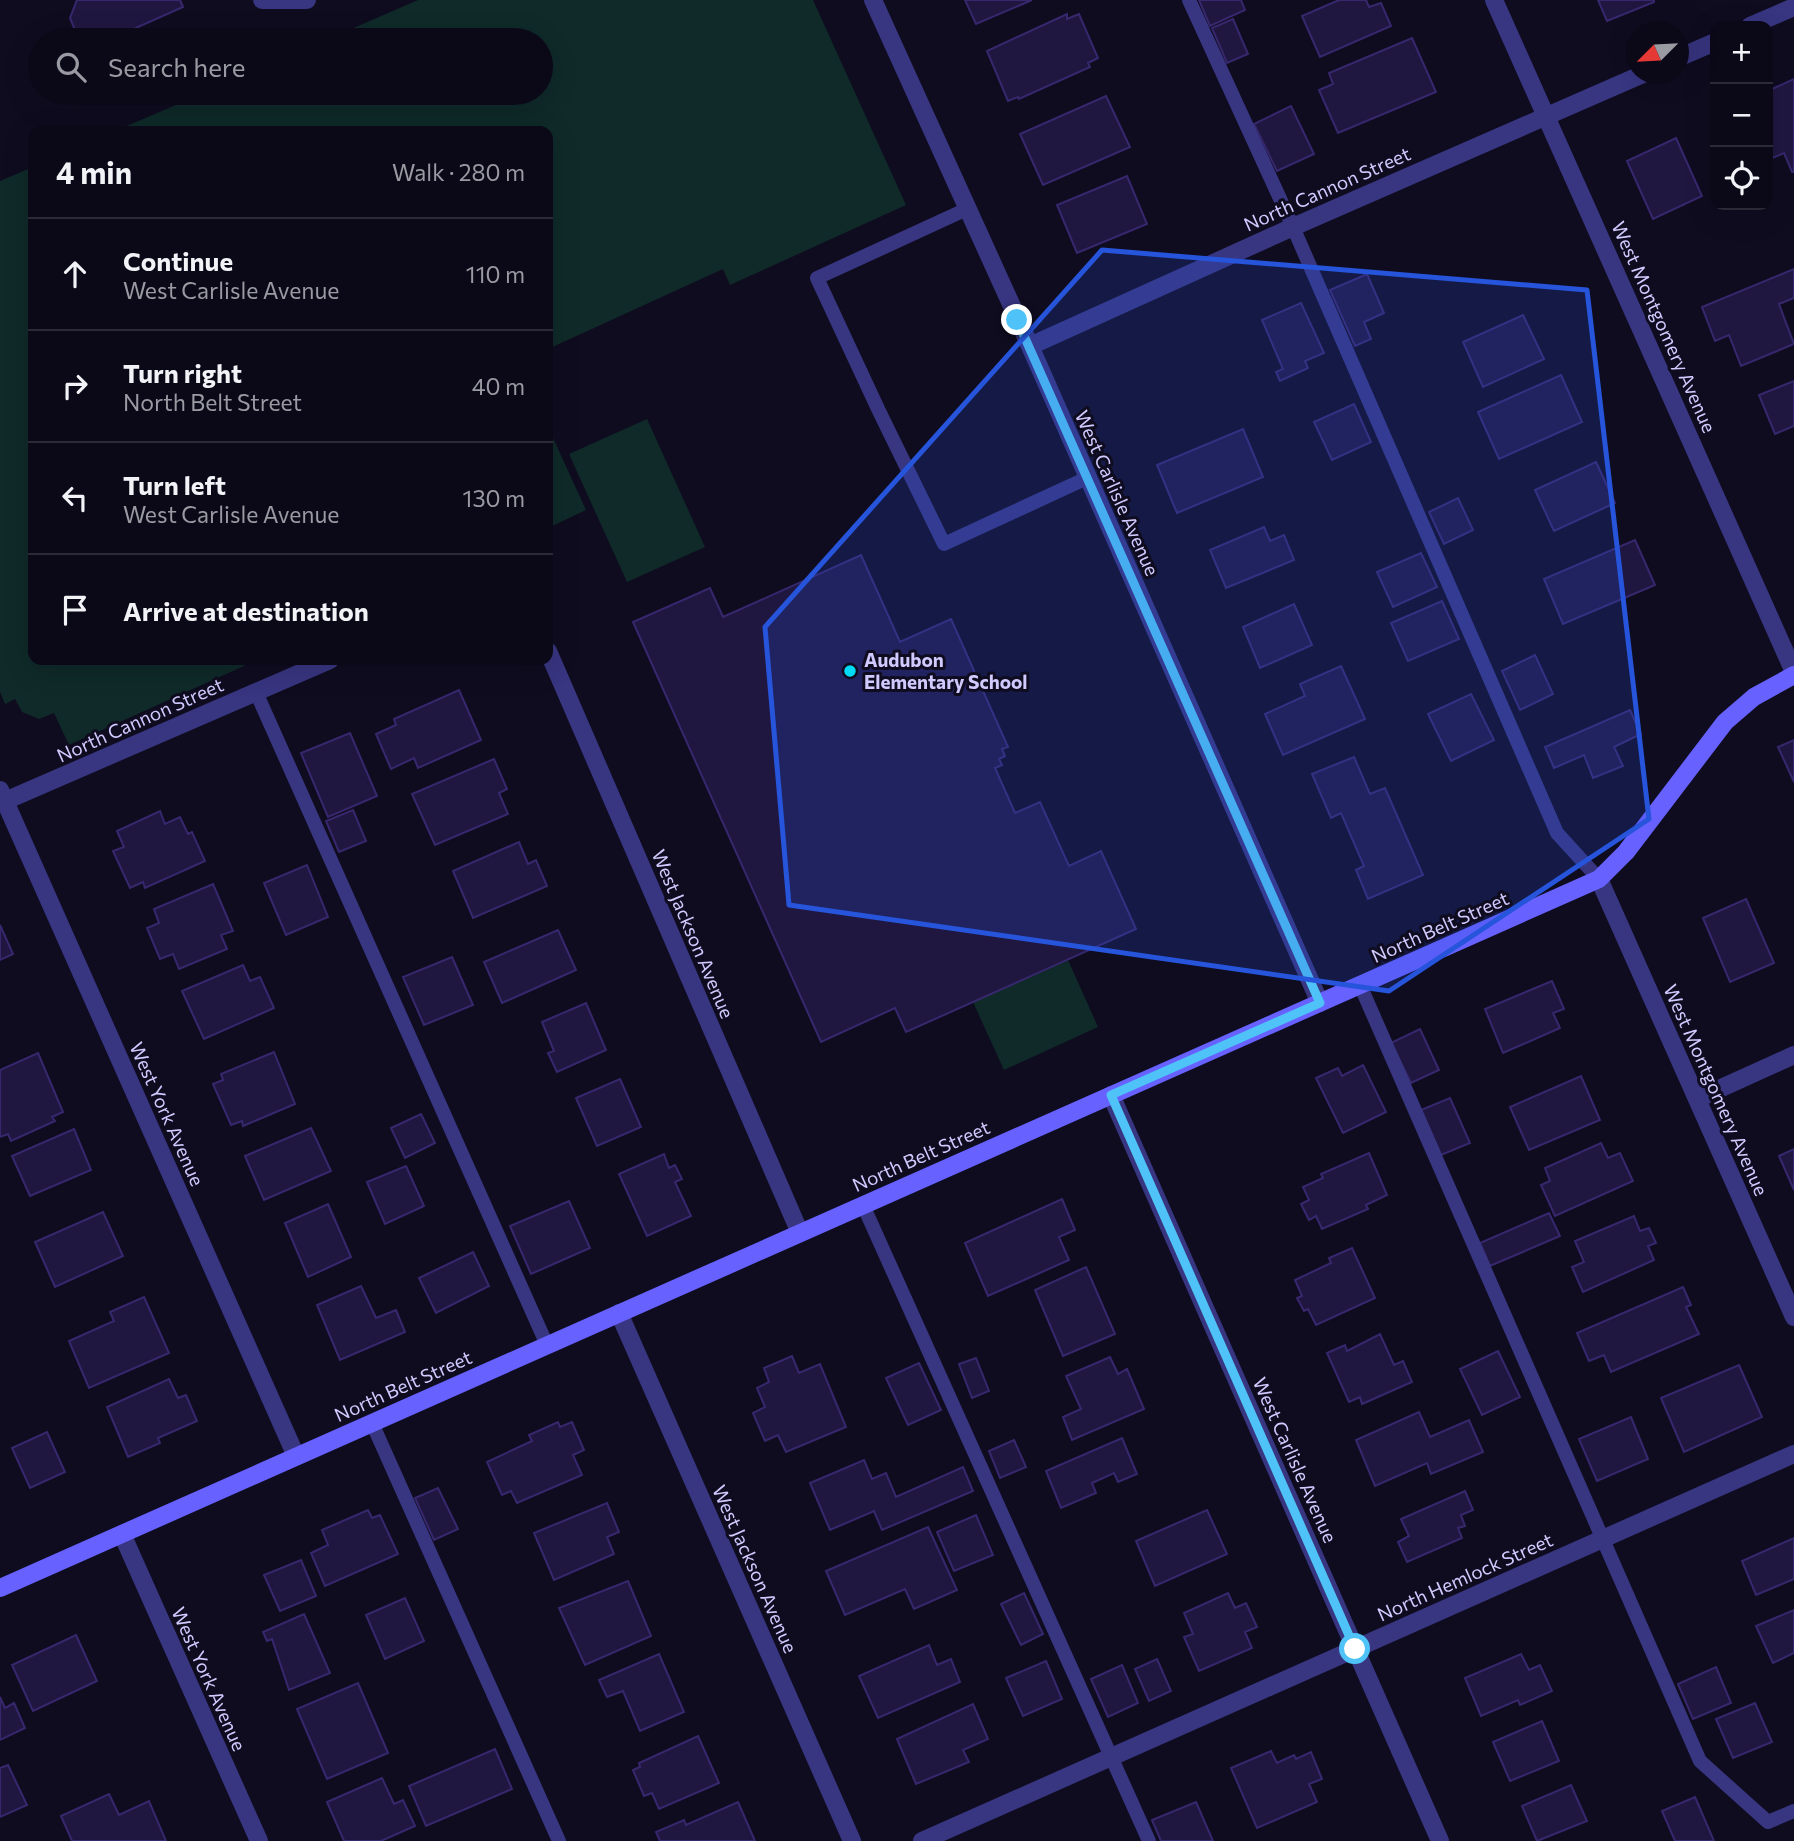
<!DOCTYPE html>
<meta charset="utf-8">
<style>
:root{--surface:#0b0918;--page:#141221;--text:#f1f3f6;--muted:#9a9aa2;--line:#2b2a37}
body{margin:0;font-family:Commissioner,sans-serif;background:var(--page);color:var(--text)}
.controls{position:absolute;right:21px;top:21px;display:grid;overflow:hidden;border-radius:14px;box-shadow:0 7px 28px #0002}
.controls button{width:63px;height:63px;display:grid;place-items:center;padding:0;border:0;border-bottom:2px solid var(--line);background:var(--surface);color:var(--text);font:35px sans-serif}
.compass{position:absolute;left:1626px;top:21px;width:63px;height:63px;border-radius:50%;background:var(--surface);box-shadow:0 7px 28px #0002;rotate:246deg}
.stop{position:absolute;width:21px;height:21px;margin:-16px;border:5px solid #4fc3f7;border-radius:50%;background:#fff}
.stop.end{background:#4fc3f7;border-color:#fff;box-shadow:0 2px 7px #0008}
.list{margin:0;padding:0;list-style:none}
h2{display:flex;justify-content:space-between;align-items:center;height:91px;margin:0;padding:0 28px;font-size:30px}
h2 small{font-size:23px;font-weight:400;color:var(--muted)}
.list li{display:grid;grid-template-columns:46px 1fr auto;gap:21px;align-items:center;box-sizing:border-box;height:112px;padding:0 28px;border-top:2px solid var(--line)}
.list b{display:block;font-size:26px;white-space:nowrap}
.list p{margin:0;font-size:23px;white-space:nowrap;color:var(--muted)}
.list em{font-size:23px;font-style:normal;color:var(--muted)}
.icon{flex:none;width:38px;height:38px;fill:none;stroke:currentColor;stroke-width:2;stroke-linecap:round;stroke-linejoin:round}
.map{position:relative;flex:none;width:1794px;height:1841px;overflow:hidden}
.search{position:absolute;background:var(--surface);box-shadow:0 7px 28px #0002;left:28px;top:28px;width:525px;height:77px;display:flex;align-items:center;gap:18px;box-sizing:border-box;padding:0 24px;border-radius:38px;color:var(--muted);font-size:26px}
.panel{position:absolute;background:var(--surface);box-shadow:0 7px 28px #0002;left:28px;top:126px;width:525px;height:539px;border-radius:14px}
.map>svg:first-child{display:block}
.green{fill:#0f2a29}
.building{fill:#201741;stroke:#37286e;stroke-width:2}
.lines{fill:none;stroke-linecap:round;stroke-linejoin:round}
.lane{stroke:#383581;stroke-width:14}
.street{stroke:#383581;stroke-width:18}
.secondary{stroke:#6661ff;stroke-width:18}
.route{stroke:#4fc3f7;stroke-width:9}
.marked{fill:#2654da;fill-opacity:0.2;stroke:#2654da;stroke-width:5;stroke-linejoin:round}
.poi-dot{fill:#00dbf5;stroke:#0f0c20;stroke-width:2.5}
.labels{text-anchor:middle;stroke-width:6;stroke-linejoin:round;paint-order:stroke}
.street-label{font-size:19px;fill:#d1caff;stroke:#0f0c20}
.poi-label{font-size:19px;font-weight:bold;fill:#d1caff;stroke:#0f0c20;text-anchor:start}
</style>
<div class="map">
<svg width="1794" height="1841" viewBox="0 0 1794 1841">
<rect width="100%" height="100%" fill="#0f0c20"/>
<!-- green -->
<path class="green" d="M418 0H813L906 205 730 285 723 269 548 349V131H115L204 93H541V40H326Z
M33 167V660H257L69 745 54 713 39 719 22 712 15 699 5 704 0 692V181Z
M647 419 705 547 627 582 569 454Z
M548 427 586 510 548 528Z
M1068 960 1098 1027 1004 1070 973 1002Z"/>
<!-- building -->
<path class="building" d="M77 0H180L183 7 109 40H79L70 18Z
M965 0H1032L976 24Z
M1199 0H1241L1245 10 1210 26Z
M1339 0H1366L1369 7 1381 3 1391 26 1320 57 1302 16Z
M1598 0H1654V2L1607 21Z
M1067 14V19L1079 14 1098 58 1088 63 1090 67 1019 99 1018 97 1008 101 987 51Z
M1233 19 1248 54 1227 63 1212 28Z
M1412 38 1436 92 1338 133 1319 90 1333 84 1329 73Z
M1794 79V172H1792L1784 153 1768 160V91Z
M1106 96 1130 147 1043 185 1020 134Z
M1291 106 1314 154 1277 171 1254 124Z
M1676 138 1702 196 1653 219 1627 161Z
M1127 176 1147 224 1077 253 1057 205Z
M1794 269V298L1779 304 1794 344 1741 366 1729 335 1715 341 1702 307Z
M1367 274 1384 313 1364 322 1371 339 1355 346 1330 290Z
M1301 303 1324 353 1305 361 1308 368 1280 381 1276 372 1283 369 1262 320Z
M1523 315 1544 359 1483 387 1463 342Z
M1561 375 1582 422 1499 459 1478 412Z
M1794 381V426L1775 434 1759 395Z
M1354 404 1371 442 1332 460 1314 422Z
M1243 429 1263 477 1177 513 1157 465Z
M1596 462 1615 503 1554 531 1535 490Z
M1458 498 1473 530 1444 544 1429 512Z
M1264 527 1270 541 1284 535 1294 560 1226 588 1210 550Z
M1635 540 1655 585 1563 624 1544 579Z
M1421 553 1437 587 1393 607 1377 572Z
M861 555 900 642 951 619 1008 747 1002 749 1005 756 999 759 1002 765 995 768 1015 813 1040 802 1069 866 1101 851 1136 929 906 1032 895 1008 821 1042 633 622 710 588 723 617Z
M1442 601 1459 639 1408 661 1391 623Z
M1294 604 1312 645 1260 668 1243 627Z
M1535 655 1553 694 1520 710 1502 671Z
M1341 666 1365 719 1283 755 1265 714 1305 696 1300 684Z
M459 690 481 740 418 768 414 758 391 769 376 734 396 725 394 719Z
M1471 694 1494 740 1451 761 1428 714Z
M1630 710 1641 734 1614 747 1623 766 1593 778 1584 755 1554 768 1545 747Z
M350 733 377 796 328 817 301 753Z
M1794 740V782L1778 747Z
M1354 757 1370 794 1385 788 1423 875 1368 899 1356 870 1364 866 1341 813 1331 818 1312 774Z
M494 759 507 789 499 793 508 814 435 845 412 794Z
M353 810 366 841 339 852 326 821Z
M160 811 165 824 180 817 188 834 192 832 205 861 145 888 143 882 130 888 113 851 124 847 117 831Z
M519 842 528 864 536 860 547 886 473 918 453 871Z
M307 865 328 917 286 935 264 883Z
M213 884 233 931 221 935 227 949 179 969 173 954 160 959 147 928 159 923 154 909Z
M1746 899 1774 963 1730 982 1703 918Z
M0 925 13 954 0 960Z
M558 930 576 970 502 1003 484 962Z
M452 957 473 1005 424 1025 403 977Z
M243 965 250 981 260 977 274 1008 204 1039 182 991Z
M1552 981 1564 1009 1553 1013 1560 1028 1503 1053 1485 1009Z
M586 1003 606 1050 557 1072 548 1053 554 1051 542 1022Z
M1420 1029 1439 1070 1411 1083 1391 1043Z
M274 1052 295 1104 243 1126 242 1121 231 1125 213 1084 223 1080 221 1074Z
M38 1053 63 1112 52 1117 55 1121 11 1141 8 1134 0 1137V1070Z
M1363 1065 1386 1112 1343 1133 1316 1078 1338 1068 1342 1076Z
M1581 1076 1600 1120 1529 1150 1510 1107Z
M620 1079 641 1127 597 1146 576 1098Z
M1450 1098 1470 1143 1441 1155 1421 1110Z
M421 1114 435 1143 405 1158 391 1128Z
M311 1128 331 1171 264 1200 245 1156Z
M74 1129 91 1170 30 1196 12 1156Z
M1601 1143 1608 1158 1620 1153 1633 1181 1555 1216 1541 1185 1550 1181 1545 1168Z
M1794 1149V1190L1779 1156Z
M1369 1153 1387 1195 1366 1205 1368 1209 1322 1229 1316 1216 1309 1220 1301 1204 1309 1200 1303 1187 1323 1178 1321 1174Z
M664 1154 669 1168 675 1165 682 1179 675 1182 691 1216 647 1236 619 1174Z
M406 1166 424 1206 385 1224 367 1182Z
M1062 1199 1075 1230 1059 1237 1069 1260 988 1296 965 1243Z
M569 1201 590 1248 531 1274 510 1226Z
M328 1204 351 1257 308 1277 285 1223Z
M103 1212 123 1256 55 1287 35 1242Z
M1549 1213 1560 1236 1490 1266 1480 1243Z
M1634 1216 1640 1231 1649 1228 1656 1243 1648 1246 1654 1260 1583 1292 1572 1267 1584 1262 1575 1241Z
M1352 1248 1375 1298 1316 1325 1308 1309 1304 1311 1297 1298 1302 1296 1295 1280 1331 1263 1329 1258Z
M473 1252 489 1286 436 1313 419 1278Z
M1086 1267 1115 1334 1063 1356 1035 1290Z
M361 1286 376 1318 396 1310 405 1332 340 1360 317 1305Z
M1683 1287 1691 1305 1686 1307 1699 1334 1611 1372 1604 1355 1589 1361 1577 1333Z
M144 1297 169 1353 89 1388 69 1341 114 1321 110 1312Z
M1380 1334 1394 1365 1403 1361 1412 1382 1362 1404 1360 1397 1349 1402 1327 1353 1345 1345 1347 1351Z
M1498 1351 1520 1397 1482 1415 1460 1369Z
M792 1356 799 1373 820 1364 846 1427 786 1452 778 1435 765 1441 753 1413 765 1407 757 1388 769 1382 764 1368Z
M1110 1357 1118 1374 1127 1369 1144 1409 1072 1440 1063 1417 1081 1409 1066 1376Z
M976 1358 989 1391 972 1398 959 1364Z
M919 1363 941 1410 908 1425 886 1378Z
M1739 1365 1762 1417 1684 1452 1661 1398Z
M169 1379 178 1398 186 1395 197 1421 158 1438 160 1443 128 1457 107 1407Z
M1419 1412 1430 1437 1469 1420 1483 1452 1431 1474 1427 1463 1375 1486 1356 1440Z
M1631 1417 1648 1459 1597 1481 1579 1439Z
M558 1422 560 1427 572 1422 584 1450 573 1455 582 1475 517 1503 511 1491 502 1495 487 1462 532 1441 529 1435Z
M47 1432 65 1472 30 1488 12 1448Z
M1122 1438 1137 1474 1118 1482 1114 1473 1092 1483 1096 1493 1061 1508 1046 1471Z
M1014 1440 1026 1467 1000 1478 989 1451Z
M864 1460 872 1479 886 1473 896 1497 963 1467 973 1491 882 1530 874 1511 830 1530 810 1483Z
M438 1488 458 1529 434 1540 415 1498Z
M1465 1491 1473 1510 1461 1515 1465 1526 1458 1528 1462 1538 1407 1562 1398 1542 1409 1536 1401 1519Z
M607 1503 619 1532 607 1537 614 1554 554 1580 534 1533Z
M368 1510 372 1518 380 1515 398 1554 325 1586 311 1553 328 1545 322 1530Z
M1207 1510 1227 1554 1155 1586 1136 1541Z
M976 1515 993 1555 954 1571 937 1532Z
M928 1527 957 1590 914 1609 905 1589 845 1615 826 1571Z
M1794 1538V1579L1756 1595 1742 1561Z
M301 1560 316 1596 280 1611 264 1575Z
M628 1581 651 1636 585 1665 559 1608Z
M1024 1593 1043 1634 1021 1645 1001 1604Z
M1228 1593 1235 1608 1246 1603 1257 1627 1245 1632 1252 1648 1199 1671 1184 1637 1193 1634 1184 1613Z
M405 1598 424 1641 385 1659 366 1615Z
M1794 1610V1653L1773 1663 1756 1626Z
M304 1614 330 1673 289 1690 272 1639 267 1641 263 1632Z
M76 1635 97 1681 33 1711 12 1665Z
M929 1645 937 1665 951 1659 960 1682 878 1718 859 1676Z
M659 1654 684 1712 640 1731 623 1691 607 1697 599 1680Z
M1521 1654 1529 1670 1540 1665 1552 1691 1520 1705 1518 1700 1481 1716 1465 1678Z
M1157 1659 1171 1691 1149 1701 1135 1669Z
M1046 1661 1062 1699 1023 1716 1006 1678Z
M1122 1665 1138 1703 1108 1717 1091 1679Z
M1716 1667 1731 1703 1693 1719 1678 1684Z
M358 1683 388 1753 327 1779 297 1709Z
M0 1697 5 1708 14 1703 25 1728 0 1740Z
M1755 1703 1772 1742 1733 1758 1716 1719Z
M973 1704 988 1739 963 1750 969 1762 916 1784 897 1739Z
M1542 1721 1559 1761 1510 1781 1493 1742Z
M698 1736 719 1783 659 1809 652 1793 644 1796 633 1770 640 1767 639 1763Z
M495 1749 512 1789 426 1826 409 1786Z
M1271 1751 1277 1763 1294 1755 1296 1759 1311 1752 1322 1779 1309 1784 1317 1802 1257 1828 1231 1768Z
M8 1765 27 1805 0 1817V1768Z
M382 1778 394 1804 403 1800 415 1826 381 1841H344L327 1802Z
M1571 1785 1587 1821 1537 1841 1522 1806Z
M109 1794 119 1815 149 1801 166 1841H72L61 1816Z
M1695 1797 1714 1841H1675L1662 1811Z
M738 1802 755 1841H660L656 1832 684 1820 686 1825Z
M1196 1802 1213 1841H1161L1152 1820Z"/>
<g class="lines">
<!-- lane -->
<path class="lane" d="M1189 0 1293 227 1557 833 1599 879
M967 209 817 278 879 411 944 544 1087 478
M256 692 547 1345
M1360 985 1700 1761 1768 1822 1794 1811
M863 1205 1149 1841
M372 1423 559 1841"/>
<!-- street -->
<path class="street" d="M262 0H307
M873 0 1030 346 1320 1003
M1494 0 1794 672
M1750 26 1794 7
M1678 58 1715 42
M1030 346 1293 227 1643 74
M548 651 800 1233
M0 790 296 1456
M5 801 330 660
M1599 879 1794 1317
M1111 1095 1440 1841
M1697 1099 1794 1055
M619 1313 852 1841
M122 1534 259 1841
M922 1841 1794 1454"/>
<!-- secondary -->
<path class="secondary" d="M0 1588 1599 879 1626 852 1725 722 1754 697 1794 675"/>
</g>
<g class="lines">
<!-- route -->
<path class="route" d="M1017 320 1320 1003 1111 1095 1355 1649"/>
</g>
<!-- marked area -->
<path class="marked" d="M1102 250 1587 290 1649 819 1389 991 789 905 765 627Z"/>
<!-- markers -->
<circle class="poi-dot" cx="850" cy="671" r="7"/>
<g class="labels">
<!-- street labels -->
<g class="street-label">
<text transform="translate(1327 189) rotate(-24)" y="7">North Cannon Street</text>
<text transform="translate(1664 327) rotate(66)" y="7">West Montgomery Avenue</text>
<text transform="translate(1117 493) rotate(66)" y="7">West Carlisle Avenue</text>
<text transform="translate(140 720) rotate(-24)" y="7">North Cannon Street</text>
<text transform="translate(1440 927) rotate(-24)" y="7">North Belt Street</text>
<text transform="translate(693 934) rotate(67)" y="7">West Jackson Avenue</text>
<text transform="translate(1716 1090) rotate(66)" y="7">West Montgomery Avenue</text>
<text transform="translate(167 1114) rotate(66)" y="7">West York Avenue</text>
<text transform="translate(921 1156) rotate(-24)" y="7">North Belt Street</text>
<text transform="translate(403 1386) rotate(-24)" y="7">North Belt Street</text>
<text transform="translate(1295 1460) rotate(66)" y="7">West Carlisle Avenue</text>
<text transform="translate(755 1569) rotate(66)" y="7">West Jackson Avenue</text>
<text transform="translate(1465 1577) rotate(-24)" y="7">North Hemlock Street</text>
<text transform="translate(209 1679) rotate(66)" y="7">West York Avenue</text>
</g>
<!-- poi labels -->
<g class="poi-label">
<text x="864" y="667">Audubon<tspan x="864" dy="22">Elementary School</tspan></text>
</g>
</g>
</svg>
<div class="controls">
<button>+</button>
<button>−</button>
<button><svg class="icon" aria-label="locate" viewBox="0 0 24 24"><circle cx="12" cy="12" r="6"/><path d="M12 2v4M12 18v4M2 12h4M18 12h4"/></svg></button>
</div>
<svg class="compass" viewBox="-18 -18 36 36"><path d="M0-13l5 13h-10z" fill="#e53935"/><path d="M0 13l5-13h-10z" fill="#9a9aa2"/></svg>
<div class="stop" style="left:1355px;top:1649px"></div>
<div class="stop end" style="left:1017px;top:320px"></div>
<div class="search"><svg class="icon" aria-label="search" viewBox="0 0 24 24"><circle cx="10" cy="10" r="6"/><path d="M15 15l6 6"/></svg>Search here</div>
<section class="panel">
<h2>4 min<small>Walk · 280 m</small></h2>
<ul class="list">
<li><svg class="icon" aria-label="ahead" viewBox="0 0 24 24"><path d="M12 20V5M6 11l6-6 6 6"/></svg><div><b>Continue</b><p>West Carlisle Avenue</p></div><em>110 m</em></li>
<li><svg class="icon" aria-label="right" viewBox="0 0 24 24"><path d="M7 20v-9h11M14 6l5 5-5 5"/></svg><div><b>Turn right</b><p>North Belt Street</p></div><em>40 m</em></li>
<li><svg class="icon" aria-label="left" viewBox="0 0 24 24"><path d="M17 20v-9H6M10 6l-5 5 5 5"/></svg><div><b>Turn left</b><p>West Carlisle Avenue</p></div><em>130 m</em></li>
<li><svg class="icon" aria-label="arrive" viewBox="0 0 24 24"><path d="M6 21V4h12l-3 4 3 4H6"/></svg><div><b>Arrive at destination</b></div></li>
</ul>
</section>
</div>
